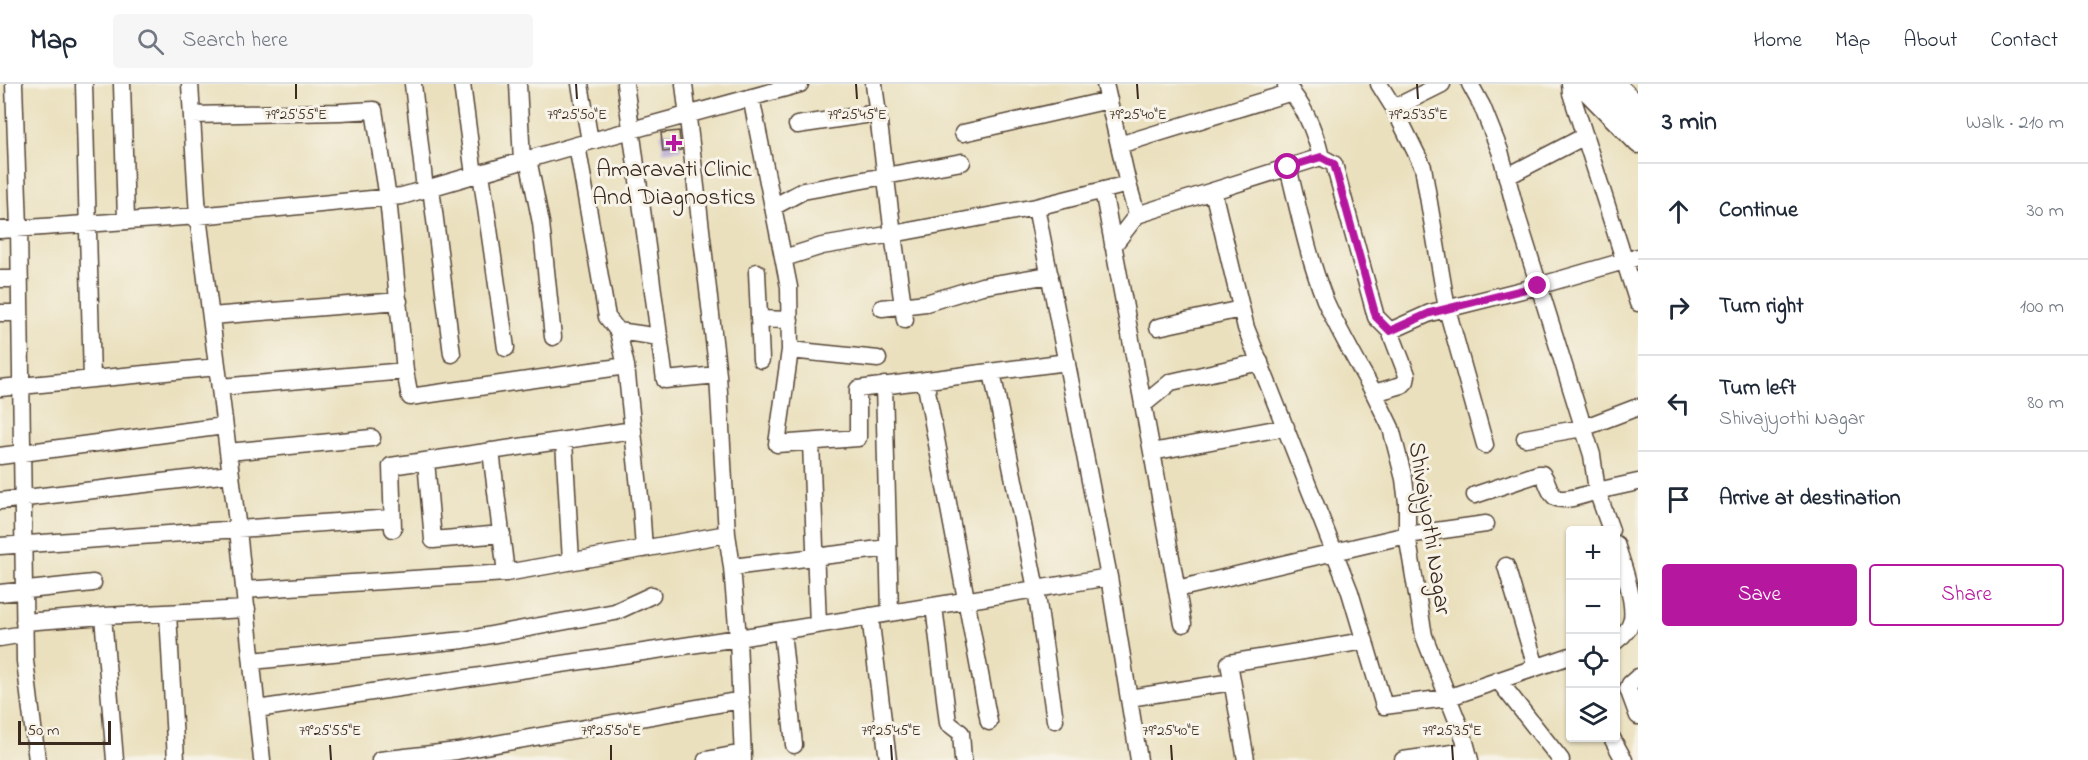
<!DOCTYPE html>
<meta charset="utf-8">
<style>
:root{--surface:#fff;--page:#f6f6f7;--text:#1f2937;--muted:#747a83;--line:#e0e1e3;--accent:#b5179e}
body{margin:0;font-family:"Indie Flower",sans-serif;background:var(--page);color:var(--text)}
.controls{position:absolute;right:18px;bottom:18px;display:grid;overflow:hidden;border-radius:6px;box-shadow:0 2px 4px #0004}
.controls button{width:54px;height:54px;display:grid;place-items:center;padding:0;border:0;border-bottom:2px solid var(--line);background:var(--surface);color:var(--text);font:30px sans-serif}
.scale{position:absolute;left:18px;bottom:15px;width:93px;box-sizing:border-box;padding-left:6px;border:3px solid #3b2a1e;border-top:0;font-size:16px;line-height:21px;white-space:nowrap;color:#3b2a1e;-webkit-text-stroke:4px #f7f3e8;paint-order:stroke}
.stop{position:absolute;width:18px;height:18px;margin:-14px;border:4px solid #b5179e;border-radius:50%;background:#fff}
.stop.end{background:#b5179e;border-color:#fff;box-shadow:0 2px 6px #0008}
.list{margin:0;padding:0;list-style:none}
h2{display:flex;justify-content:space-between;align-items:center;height:78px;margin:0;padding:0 24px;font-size:26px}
h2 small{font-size:20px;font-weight:400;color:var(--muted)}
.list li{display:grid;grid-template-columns:39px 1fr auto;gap:18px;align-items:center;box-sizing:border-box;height:96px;padding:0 24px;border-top:2px solid var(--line)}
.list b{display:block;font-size:22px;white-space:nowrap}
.list p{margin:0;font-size:20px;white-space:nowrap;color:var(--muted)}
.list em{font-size:20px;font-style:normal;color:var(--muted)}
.actions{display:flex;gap:12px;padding:18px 24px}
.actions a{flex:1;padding:14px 0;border:2px solid var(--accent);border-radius:6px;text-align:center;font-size:21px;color:var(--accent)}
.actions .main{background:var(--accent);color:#fff}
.icon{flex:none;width:33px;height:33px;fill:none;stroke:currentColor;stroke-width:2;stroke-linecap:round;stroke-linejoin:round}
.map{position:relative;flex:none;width:1638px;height:676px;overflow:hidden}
header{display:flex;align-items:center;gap:36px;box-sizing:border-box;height:84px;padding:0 30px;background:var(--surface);border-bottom:2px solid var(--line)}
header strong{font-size:28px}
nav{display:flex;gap:33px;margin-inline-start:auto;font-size:21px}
.search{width:420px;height:54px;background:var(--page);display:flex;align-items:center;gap:15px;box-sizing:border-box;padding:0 21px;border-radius:6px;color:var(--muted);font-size:22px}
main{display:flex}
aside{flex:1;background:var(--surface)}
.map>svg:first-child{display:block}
.building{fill:#b1a3d1}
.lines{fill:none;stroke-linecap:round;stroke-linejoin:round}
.minor-casing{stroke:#554536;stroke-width:19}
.major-casing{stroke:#554536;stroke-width:23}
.minor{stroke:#fff;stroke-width:16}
.major{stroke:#fff;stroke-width:21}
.route{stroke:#b5179e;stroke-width:8}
.ticks{fill:none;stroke:#3b2a1e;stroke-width:2}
.poi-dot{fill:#b5179e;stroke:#f7f3e8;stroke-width:2}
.labels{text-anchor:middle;stroke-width:6;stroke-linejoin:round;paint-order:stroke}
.poi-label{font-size:24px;fill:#3b2a1e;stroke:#f7f3e8}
.street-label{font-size:24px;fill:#3b2a1e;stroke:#f7f3e8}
.ticks-label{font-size:15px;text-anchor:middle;fill:#3b2a1e;stroke:#f7f3e8;stroke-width:6;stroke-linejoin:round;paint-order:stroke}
</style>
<header>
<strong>Map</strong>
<div class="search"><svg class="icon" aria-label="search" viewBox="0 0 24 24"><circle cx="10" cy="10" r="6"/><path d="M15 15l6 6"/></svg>Search here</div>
<nav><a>Home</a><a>Map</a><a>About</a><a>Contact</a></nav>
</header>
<main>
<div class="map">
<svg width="1638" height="676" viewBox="0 0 1638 676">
<rect width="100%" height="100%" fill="#f7f3e8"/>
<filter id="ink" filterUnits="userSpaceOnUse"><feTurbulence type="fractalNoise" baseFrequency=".0167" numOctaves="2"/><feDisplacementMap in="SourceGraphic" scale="12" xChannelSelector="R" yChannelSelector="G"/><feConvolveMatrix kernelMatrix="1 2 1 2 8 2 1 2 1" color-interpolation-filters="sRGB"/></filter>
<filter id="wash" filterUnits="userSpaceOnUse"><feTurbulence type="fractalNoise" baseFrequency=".008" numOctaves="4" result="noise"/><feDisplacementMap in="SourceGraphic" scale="24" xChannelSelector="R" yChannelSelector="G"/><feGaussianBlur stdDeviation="1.35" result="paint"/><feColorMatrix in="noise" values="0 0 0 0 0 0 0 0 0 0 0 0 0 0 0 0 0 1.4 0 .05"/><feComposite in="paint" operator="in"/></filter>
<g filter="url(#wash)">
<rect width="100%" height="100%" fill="#eae0bd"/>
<g id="blocks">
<!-- building -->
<path class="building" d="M679 47 681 66 663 68 661 49Z"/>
</g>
</g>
<g filter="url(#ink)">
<use href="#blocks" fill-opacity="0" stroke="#554536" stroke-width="1.5"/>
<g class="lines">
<defs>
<path id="minor" d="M14 0 19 144 25 577 37 676
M84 0 92 295
M122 0 126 136
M190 0 198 132 238 446 262 676
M413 0 425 105
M462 0 474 91
M518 0 522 77
M580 0 590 57
M625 0 665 296 718 291
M684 0 718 291 727 450 732 483 738 554 743 676
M874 0 893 150 1036 123
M1105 0 1128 100 1036 123 1109 493 1139 676
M1379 0 1394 24
M1442 0 1394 24 1423 83 1447 225 1485 361
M1470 0 1482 22 1500 67 1518 135 1592 371 1597 407 1638 398
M1570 0 1571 9 1638 219
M1578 0 1638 61
M1286 2C1304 21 1315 48 1321 73
M751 13 789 203 790 266 777 360 858 354V305L1067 278
M192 31 340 28 374 26 388 114 405 287 410 313 626 282
M797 41 878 29
M963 49 1109 16
M577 61 607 233 618 247 626 282 641 422 644 465
M1119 61 1292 8
M528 75 541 139 553 253
M1288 83C1299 127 1308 173 1325 216 1339 248 1357 278 1374 309
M481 89 506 264
M1508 92 1585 52
M1128 100 1137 131 1213 107 1246 244 1350 508 1384 622 1447 614 1570 572
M431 104 452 270
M1103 106 1152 368 1286 343
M1213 107 1321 73 1334 80 1376 233 1390 247
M773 123 803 107 962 78
M0 146 198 132 402 112 577 61 800 0
M1113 162 1137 131
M784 174 822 162 893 150 905 236
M757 188 761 276
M0 195H20
M882 224 926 219 982 202 1050 191
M0 229H20
M211 232 399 217
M759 235 790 236
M1158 243 1241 225
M618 247 660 253
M790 266 878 275
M992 288 1036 505 1055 636
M925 296 989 638
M884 301 890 529
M220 303 405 287
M0 304 217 283
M1143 321 1171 298 1260 278
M1525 354 1583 344 1638 323
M564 357 571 477
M811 358 818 541
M491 367 506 489
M228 368 372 354
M1152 368 1183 540
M0 372 224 342
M426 377 433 456 502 450
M1475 411 1538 390H1542C1548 397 1548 406 1554 412 1560 420 1588 410 1597 407L1611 446
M0 417 230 390
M393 445 391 382 633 346
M1616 460C1622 478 1635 516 1632 535 1630 545 1623 552 1616 557
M0 462 392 434
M1506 482 1536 583
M732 483 888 464
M1177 505 1407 451 1486 440
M244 506 506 489 727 450
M0 509 93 499
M934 522 948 639 961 649 963 676
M168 529 176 676
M103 532 115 676
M870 532 888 676
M24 538 103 532 247 525
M782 547 794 661
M0 554 24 550
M252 577 464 556 615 528 652 511
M1638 593 1630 600 1628 605 1638 632
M1498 596 1561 676
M1129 614 1232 598
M257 625 738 554 1109 493
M1612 654 1624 676
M380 676 457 667 741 616
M706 676 743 669
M1246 676 1229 579 1365 557
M1403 676 1467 667
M1470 676 1464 654 1424 552 1407 451V419L1404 395 1391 344 1374 309 1402 301 1406 297 1407 291 1390 247 1430 229 1538 202 1638 173"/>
<path id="major" d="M1595 0 1638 44
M1614 0 1638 23"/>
</defs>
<!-- minor casing -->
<use href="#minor" class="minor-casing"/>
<!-- major casing -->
<use href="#major" class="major-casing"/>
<!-- minor -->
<use href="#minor" class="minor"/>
<!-- major -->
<use href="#major" class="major"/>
</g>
</g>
<g class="lines" filter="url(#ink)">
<!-- route -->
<path class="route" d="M1288 83 1321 73 1334 80 1376 233 1390 247 1430 229 1538 202"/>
</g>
<!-- ticks -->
<path class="ticks" d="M296 0V15M576 0 577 15M856 0 857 15M1137 0 1138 15M1417 0 1418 15M330 661 331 676M611 661V676M891 661 892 676M1171 661 1172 676M1452 661 1453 676"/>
<!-- markers -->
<path class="poi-dot" d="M671 50h6v6h6v6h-6v6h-6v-6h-6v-6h6z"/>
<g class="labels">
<!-- poi labels -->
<g class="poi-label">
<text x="674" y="92">Amaravati Clinic<tspan x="674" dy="28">And Diagnostics</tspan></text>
</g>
<!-- street labels -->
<g class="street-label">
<text transform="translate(1431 444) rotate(81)" y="8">Shivajyothi Nagar</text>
</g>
</g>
<g class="ticks-label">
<text x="296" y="35">79°25'55"E</text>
<text x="577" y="35">79°25'50"E</text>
<text x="857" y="35">79°25'45"E</text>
<text x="1138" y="35">79°25'40"E</text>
<text x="1418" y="35">79°25'35"E</text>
<text x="330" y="651">79°25'55"E</text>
<text x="611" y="651">79°25'50"E</text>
<text x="891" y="651">79°25'45"E</text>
<text x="1171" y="651">79°25'40"E</text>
<text x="1452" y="651">79°25'35"E</text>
</g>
</svg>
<div class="controls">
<button>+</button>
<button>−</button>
<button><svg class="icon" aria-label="locate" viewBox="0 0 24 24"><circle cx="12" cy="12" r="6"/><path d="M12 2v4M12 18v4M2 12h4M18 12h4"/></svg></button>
<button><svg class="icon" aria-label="layers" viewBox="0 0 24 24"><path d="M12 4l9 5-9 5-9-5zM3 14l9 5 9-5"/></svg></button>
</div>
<div class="scale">50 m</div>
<div class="stop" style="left:1288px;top:83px"></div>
<div class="stop end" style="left:1538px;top:202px"></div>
</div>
<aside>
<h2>3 min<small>Walk · 210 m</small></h2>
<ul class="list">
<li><svg class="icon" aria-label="ahead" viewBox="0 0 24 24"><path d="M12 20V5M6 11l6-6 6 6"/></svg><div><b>Continue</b></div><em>30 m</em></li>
<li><svg class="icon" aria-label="right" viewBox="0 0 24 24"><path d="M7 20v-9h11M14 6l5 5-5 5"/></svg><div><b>Turn right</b></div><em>100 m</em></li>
<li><svg class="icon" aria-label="left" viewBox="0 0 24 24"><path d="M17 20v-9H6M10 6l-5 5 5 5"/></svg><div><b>Turn left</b><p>Shivajyothi Nagar</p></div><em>80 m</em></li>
<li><svg class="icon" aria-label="arrive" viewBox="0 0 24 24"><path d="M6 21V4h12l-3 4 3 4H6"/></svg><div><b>Arrive at destination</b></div></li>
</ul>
<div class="actions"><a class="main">Save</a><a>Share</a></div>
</aside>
</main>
